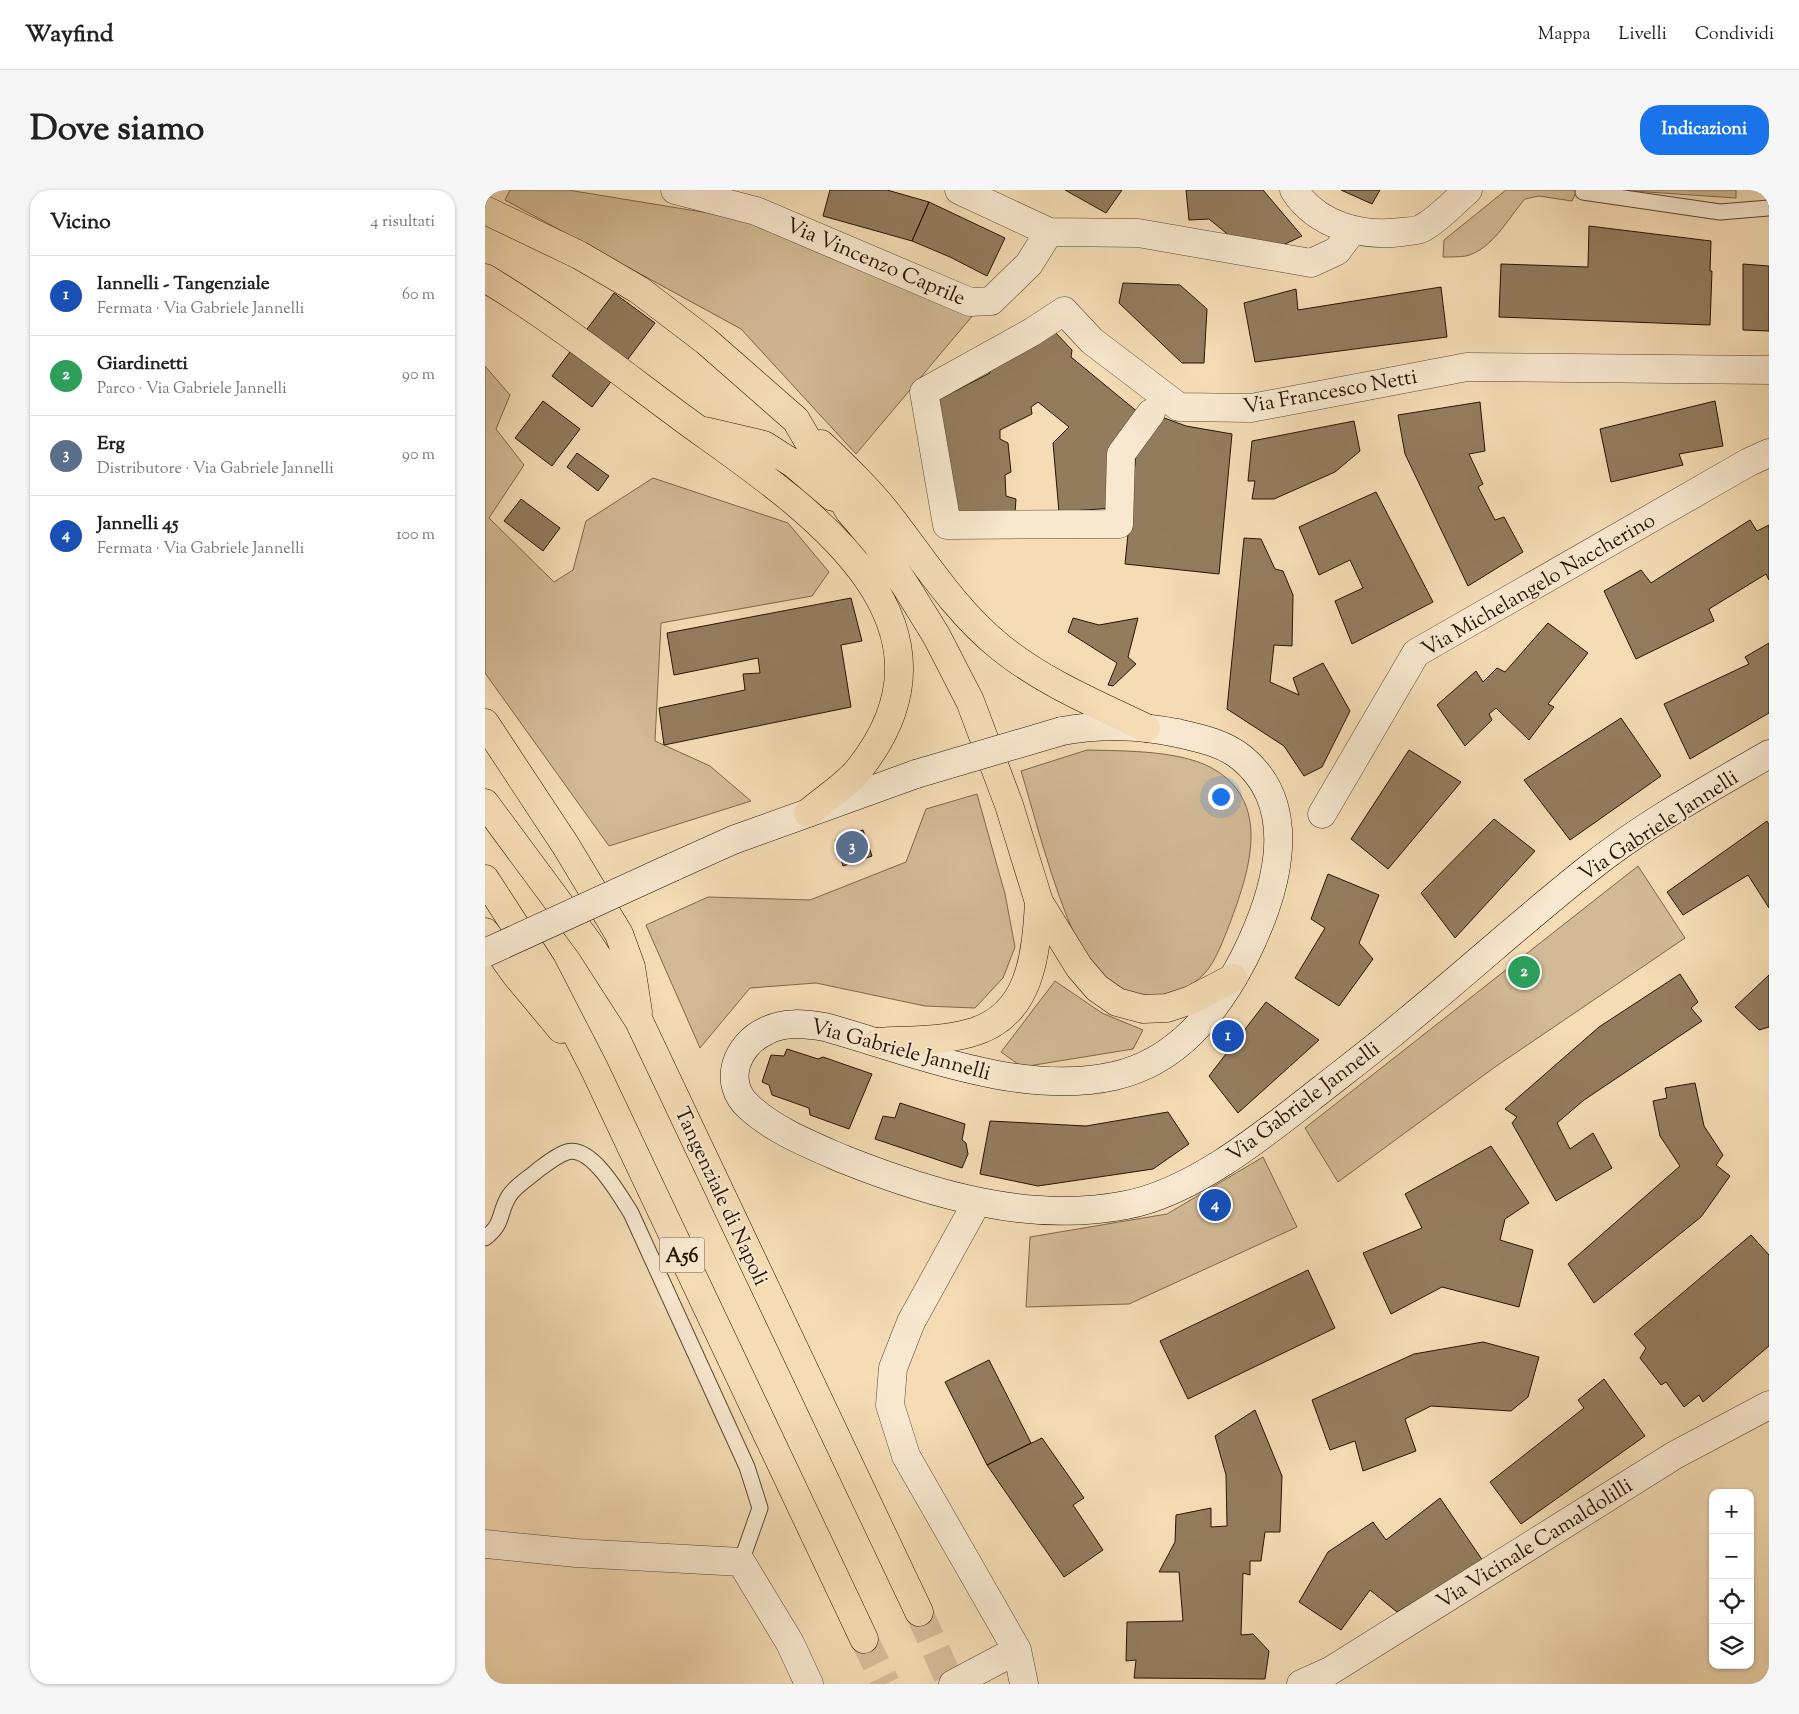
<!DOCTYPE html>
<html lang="it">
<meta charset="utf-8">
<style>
:root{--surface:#fff;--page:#f6f6f6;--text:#222;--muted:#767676;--line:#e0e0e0;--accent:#1a73e8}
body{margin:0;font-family:"Sorts Mill Goudy",serif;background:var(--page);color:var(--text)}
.controls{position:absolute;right:15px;bottom:15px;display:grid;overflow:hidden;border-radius:10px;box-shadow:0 1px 4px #0004}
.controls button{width:45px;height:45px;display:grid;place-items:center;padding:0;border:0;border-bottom:1px solid var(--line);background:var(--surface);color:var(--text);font:25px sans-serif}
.you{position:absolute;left:735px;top:606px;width:18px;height:18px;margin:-12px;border:4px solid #fff;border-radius:50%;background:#1a73e8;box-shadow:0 0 0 8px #1a73e833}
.badge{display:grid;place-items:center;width:32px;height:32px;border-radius:50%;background:var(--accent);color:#fff;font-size:16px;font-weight:700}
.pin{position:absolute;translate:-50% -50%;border:2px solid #fff;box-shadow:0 1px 5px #0006}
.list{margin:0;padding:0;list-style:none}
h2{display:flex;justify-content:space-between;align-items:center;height:65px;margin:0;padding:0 20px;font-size:21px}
h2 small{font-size:16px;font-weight:400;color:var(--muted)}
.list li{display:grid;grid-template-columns:32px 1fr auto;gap:15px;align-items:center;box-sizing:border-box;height:80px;padding:0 20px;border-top:1px solid var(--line)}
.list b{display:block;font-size:19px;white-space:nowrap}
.list p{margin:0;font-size:16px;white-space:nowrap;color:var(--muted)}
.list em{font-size:16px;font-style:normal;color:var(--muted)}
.icon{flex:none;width:28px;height:28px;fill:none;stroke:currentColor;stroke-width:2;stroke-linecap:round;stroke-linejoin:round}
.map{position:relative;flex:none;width:1284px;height:1494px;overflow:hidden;border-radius:20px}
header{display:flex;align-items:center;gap:30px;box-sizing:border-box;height:70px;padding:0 25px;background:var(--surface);border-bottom:1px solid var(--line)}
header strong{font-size:24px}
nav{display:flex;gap:28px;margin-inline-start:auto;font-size:18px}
.intro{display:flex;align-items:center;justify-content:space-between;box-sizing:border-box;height:120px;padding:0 30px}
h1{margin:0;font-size:35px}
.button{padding:12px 22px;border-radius:20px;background:var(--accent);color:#fff;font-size:18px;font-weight:700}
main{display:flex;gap:30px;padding:0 30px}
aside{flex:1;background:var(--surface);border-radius:20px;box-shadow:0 1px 4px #0004}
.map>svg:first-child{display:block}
.green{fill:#d2ba96;stroke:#7e674b}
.building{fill:#937c5e;stroke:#291400}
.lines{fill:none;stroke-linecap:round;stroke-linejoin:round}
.highway-tunnel{stroke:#d6be9a;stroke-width:28;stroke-dasharray:28 14;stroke-linecap:butt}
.lane-casing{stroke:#5c462d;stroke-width:17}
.street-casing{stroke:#5c462d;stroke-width:29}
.secondary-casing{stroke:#291400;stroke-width:29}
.highway-casing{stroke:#291400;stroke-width:29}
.lane{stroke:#f8e8cf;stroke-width:15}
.street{stroke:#f8e8cf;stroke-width:28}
.secondary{stroke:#f8e8cf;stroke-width:28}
.highway{stroke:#f5dcb5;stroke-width:28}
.secondary-bridge-casing{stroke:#291400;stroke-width:29;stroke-linecap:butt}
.secondary-bridge{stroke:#f8e8cf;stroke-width:28}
.labels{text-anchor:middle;stroke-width:4;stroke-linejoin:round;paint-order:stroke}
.shield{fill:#f8e8cf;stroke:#67543e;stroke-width:1}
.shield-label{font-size:20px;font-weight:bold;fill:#291400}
.street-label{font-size:21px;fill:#291400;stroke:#f8e8cf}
</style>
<header>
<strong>Wayfind</strong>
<nav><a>Mappa</a><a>Livelli</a><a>Condividi</a></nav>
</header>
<div class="intro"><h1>Dove siamo</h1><a class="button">Indicazioni</a></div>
<main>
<aside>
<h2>Vicino<small>4 risultati</small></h2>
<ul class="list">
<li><span class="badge" style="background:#1a4fb4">1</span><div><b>Iannelli - Tangenziale</b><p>Fermata · Via Gabriele Jannelli</p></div><em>60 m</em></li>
<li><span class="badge" style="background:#2e9e5b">2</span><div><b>Giardinetti</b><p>Parco · Via Gabriele Jannelli</p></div><em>90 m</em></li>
<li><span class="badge" style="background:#5c6f8a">3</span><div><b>Erg</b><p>Distributore · Via Gabriele Jannelli</p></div><em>90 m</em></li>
<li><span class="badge" style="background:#1a4fb4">4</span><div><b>Jannelli 45</b><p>Fermata · Via Gabriele Jannelli</p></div><em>100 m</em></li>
</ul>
</aside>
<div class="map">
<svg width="1284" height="1494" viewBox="0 0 1284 1494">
<rect width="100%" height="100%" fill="#f5dcb5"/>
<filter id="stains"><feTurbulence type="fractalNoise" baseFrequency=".004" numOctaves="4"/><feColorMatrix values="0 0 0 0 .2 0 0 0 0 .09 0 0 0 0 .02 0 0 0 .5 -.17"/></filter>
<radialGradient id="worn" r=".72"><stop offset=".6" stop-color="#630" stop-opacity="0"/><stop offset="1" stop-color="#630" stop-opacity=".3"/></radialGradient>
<!-- green -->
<path class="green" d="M25 0H83L254 28 489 124 371 264 256 139 20 10Z
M1021 0H1092L1087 11 1054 6 1040 9C1023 28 1008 59 981 66 974 67 965 67 958 67L959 50Z
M1133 0H1251V8Z
M0 176 25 205 11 239 39 275 4 328 69 392 88 380 101 331 168 288 303 333 344 382 327 406 176 433 170 551 225 576 266 611 124 656 0 483Z
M602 560C640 561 700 560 732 581 787 617 763 684 745 733 739 748 731 771 720 783 692 812 647 813 617 787 582 757 551 629 536 581Z
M492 604 520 704 530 757 518 788 490 818 440 816 331 793 265 798 215 858 161 735 223 707 325 710 421 672 441 619Z
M1153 676 1200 748 1010 877 853 992 820 938Z
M570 791 617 823 658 840 648 859 537 877 516 862Z
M778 967 812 1037 644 1114 541 1117 545 1047 682 1024Z"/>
<!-- building -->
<path class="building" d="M345 0H402L444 12 427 51 338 26Z
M580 0H637L621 23Z
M701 0H778L817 46 796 56 752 52 724 29 704 30Z
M856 0H895L887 14Z
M444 12 520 48 502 86 465 67 427 51Z
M1104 36 1226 51 1225 81H1227L1225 135 1014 127 1016 74 1103 77Z
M1258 74 1284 76V141L1258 140Z
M638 93 695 95 722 119 719 173H697L634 113Z
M956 97 962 147 770 172 759 113 811 99 813 120Z
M129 103 170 133 107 217 67 186Z
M569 141 587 160 586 167 654 223 627 318 574 322 568 253 584 237 553 212 546 217 547 224 515 240V249L523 253 526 282 520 285 521 306 531 309 530 323 469 325 451 211 505 183 502 172Z
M58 211 95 239 67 276 30 248Z
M1230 211 1238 256 1194 264 1198 275 1126 292 1115 239Z
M995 212 1000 261 984 264 998 294 993 297 1010 330 1019 327 1038 362 983 396 920 264 913 225Z
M674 226 701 236 747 244 734 384 640 374 651 264Z
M869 231 875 261 850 282 789 309H767L770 291H763L767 251Z
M92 263 124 286 113 301 82 277Z
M891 302 948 412 867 454 850 411 878 398 865 370 834 385 814 337Z
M36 309 75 338 58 361 19 331Z
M1265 330 1272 341 1284 335V390L1281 384 1224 419 1229 431 1151 469 1119 401 1156 380 1166 393Z
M759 348 776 349 790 379 798 381 808 405 807 456 789 455 785 492 814 505 808 488 838 473 865 521 837 577 819 586 799 556 742 519Z
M366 408 377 451 356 455 366 517 179 555 174 518 260 500 258 484 275 483 273 468 189 485 182 443Z
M588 428 614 435 653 428 643 467 651 474 628 496 623 495 632 473 583 442Z
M1063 433 1103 463 1063 514 1069 517 1044 550 1011 518 1004 524 1007 530 980 556 952 515 991 481 998 492 1012 478 1020 482Z
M1284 453V523L1205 569 1179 514 1264 474 1260 467Z
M1136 528 1176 586 1085 650 1039 590Z
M924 560 976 592 903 679 866 649Z
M1009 629 1050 661 970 748 936 703Z
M1282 631 1284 635V718L1263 685 1198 725 1182 702Z
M378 640 387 666 358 676 350 650Z
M843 684 894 705 874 753 888 769 854 816 810 788 840 738 826 729Z
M1195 784 1213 812 1206 818 1217 831 1099 910 1072 933 1085 959 1108 943 1127 978 1071 1011 1027 933 1032 927 1020 919 1114 837Z
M1284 785V837L1274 840 1250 817Z
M781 812 834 850 753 923 724 886Z
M302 859 333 869 338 867 387 884 364 939 325 925 324 918 287 905 284 895 277 892 286 865 299 866Z
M1210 893 1219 936 1238 965 1231 975 1245 986 1216 1027 1109 1113 1083 1074 1195 976 1175 946 1168 911 1182 908 1180 898Z
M415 913 480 934 477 950 481 953 483 964 477 978 390 949 398 926 410 928Z
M683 922 704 954 668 979 553 996 495 984 505 931 601 936Z
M1006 956 1044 1013 1020 1029 1015 1050 1048 1060 1034 1117 957 1097 906 1124 878 1063 937 1038 920 1004Z
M1266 1045 1284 1065V1156L1218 1212 1214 1205 1199 1217 1181 1192 1176 1195 1155 1168 1161 1158 1149 1144Z
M823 1080 850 1138 703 1209 675 1151Z
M998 1152 1054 1167 1043 1207 1026 1221 946 1216 920 1229 931 1261 878 1281 870 1251 845 1260 827 1210 929 1164Z
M504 1170 546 1253 502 1275 460 1192Z
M1119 1189 1160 1246 1036 1334 1005 1292 1099 1218 1093 1210Z
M770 1220 797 1286 795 1342H780L776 1371H765V1385L758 1383 756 1445 768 1444 784 1461 780 1489 649 1488 651 1470 641 1471 642 1432 698 1431 694 1382H674L690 1352 691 1325 726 1318V1337L742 1336 741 1285 730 1246Z
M557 1248 599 1308 588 1315 618 1360 579 1387 502 1275Z
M955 1308 998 1371 912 1422 885 1400 856 1440 814 1412 843 1362 888 1332 901 1350Z"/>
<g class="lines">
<!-- highway-tunnel -->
<path class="highway-tunnel" d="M434 1422 466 1494
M379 1449 401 1494"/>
<defs>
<path id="lane" d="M1098 2 1235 22 1284 18
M0 1048C19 1034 13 1024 24 1006 30 996 44 988 53 980 61 974 72 965 82 962 107 955 135 1006 146 1023L262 1277 275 1318 256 1372"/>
<path id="street" d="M190 0 271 21 485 112 506 111 544 74 564 42
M474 0 564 42 653 43 826 73 852 61 867 41
M809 0C832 36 877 47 917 42 924 41 934 41 939 37 955 28 969 12 983 0
M666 223 636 264 634 334 462 335 439 202 547 142 579 121 607 151 694 217 766 218 982 177 1284 180
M837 624 931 463 1264 272 1284 263
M492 1012 426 1132 408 1178 405 1215 421 1266 532 1460 539 1494
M0 1354 91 1363 256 1372 305 1453 324 1494
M468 1494 532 1460
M816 1494 845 1481 1190 1265 1284 1215"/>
<path id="secondary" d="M577 541C618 534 651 535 692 543 714 548 739 553 757 568 819 619 789 708 759 768 731 822 692 872 629 886 537 907 429 862 340 837 320 834 300 831 281 841 251 855 237 893 264 917 290 941 326 955 358 969 446 1004 545 1034 641 1015 710 1002 782 942 837 899 865 877 894 855 921 832 982 782 1040 729 1102 680 1158 635 1222 600 1284 564
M188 677 248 650 431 584"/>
<path id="highway" d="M0 20 94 65 154 100 221 151 311 230 364 321 392 354 420 395 451 445 485 511 524 615 554 712 594 777 612 798 632 812 658 819 682 818 706 810 748 788
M0 88C70 130 135 182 200 230 310 310 495 425 375 578 362 595 339 609 323 623
M220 241 279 255 309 274 348 307
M336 254C359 276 382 298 402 323 438 369 469 420 515 457 558 492 611 514 661 538
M0 533 81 656 134 744 146 777 153 822
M0 613 105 755 154 831 434 1422
M0 689 57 777 109 878 379 1449
M0 742 31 785 76 839
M393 852C423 850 456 851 485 843 546 827 551 765 554 712"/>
</defs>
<!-- lane casing -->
<use href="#lane" class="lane-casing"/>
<!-- street casing -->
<use href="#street" class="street-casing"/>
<!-- secondary casing -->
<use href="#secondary" class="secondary-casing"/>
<!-- highway casing -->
<use href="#highway" class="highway-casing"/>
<!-- lane -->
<use href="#lane" class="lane"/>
<!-- street -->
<use href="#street" class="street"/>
<!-- secondary -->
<use href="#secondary" class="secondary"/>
<!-- highway -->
<use href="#highway" class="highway"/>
<defs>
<path id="secondary-bridge" d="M431 584 577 541
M0 763 188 677"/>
</defs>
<!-- secondary-bridge casing -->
<use href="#secondary-bridge" class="secondary-bridge-casing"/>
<!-- secondary-bridge -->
<use href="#secondary-bridge" class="secondary-bridge"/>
</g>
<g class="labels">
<!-- shield labels -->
<rect class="shield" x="174.5" y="1047.5" width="45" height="35" rx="4"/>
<g class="shield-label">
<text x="197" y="1072">A56</text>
</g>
<!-- street labels -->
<g class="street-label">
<text transform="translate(391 71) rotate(23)" y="7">Via Vincenzo Caprile</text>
<text transform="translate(845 201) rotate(-10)" y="7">Via Francesco Netti</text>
<text transform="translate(1053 394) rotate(-30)" y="7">Via Michelangelo Naccherino</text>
<text transform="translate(1173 635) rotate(-33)" y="7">Via Gabriele Jannelli</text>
<text transform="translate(416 859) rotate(15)" y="7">Via Gabriele Jannelli</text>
<text transform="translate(818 911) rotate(-37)" y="7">Via Gabriele Jannelli</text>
<text transform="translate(237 1006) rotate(65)" y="7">Tangenziale di Napoli</text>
<text transform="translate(1049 1353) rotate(-32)" y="7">Via Vicinale Camaldolilli</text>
</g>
</g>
<rect width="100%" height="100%" filter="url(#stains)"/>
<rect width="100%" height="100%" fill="url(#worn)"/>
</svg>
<div class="controls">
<button>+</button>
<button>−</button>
<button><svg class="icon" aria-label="locate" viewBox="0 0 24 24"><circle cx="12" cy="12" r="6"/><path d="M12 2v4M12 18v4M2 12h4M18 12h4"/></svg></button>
<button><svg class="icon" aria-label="layers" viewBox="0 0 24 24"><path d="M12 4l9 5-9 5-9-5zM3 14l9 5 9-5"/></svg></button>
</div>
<div class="you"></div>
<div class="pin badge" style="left:743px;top:846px;background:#1a4fb4">1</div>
<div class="pin badge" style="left:1039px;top:782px;background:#2e9e5b">2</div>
<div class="pin badge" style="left:367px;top:657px;background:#5c6f8a">3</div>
<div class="pin badge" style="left:730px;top:1015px;background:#1a4fb4">4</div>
</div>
</main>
